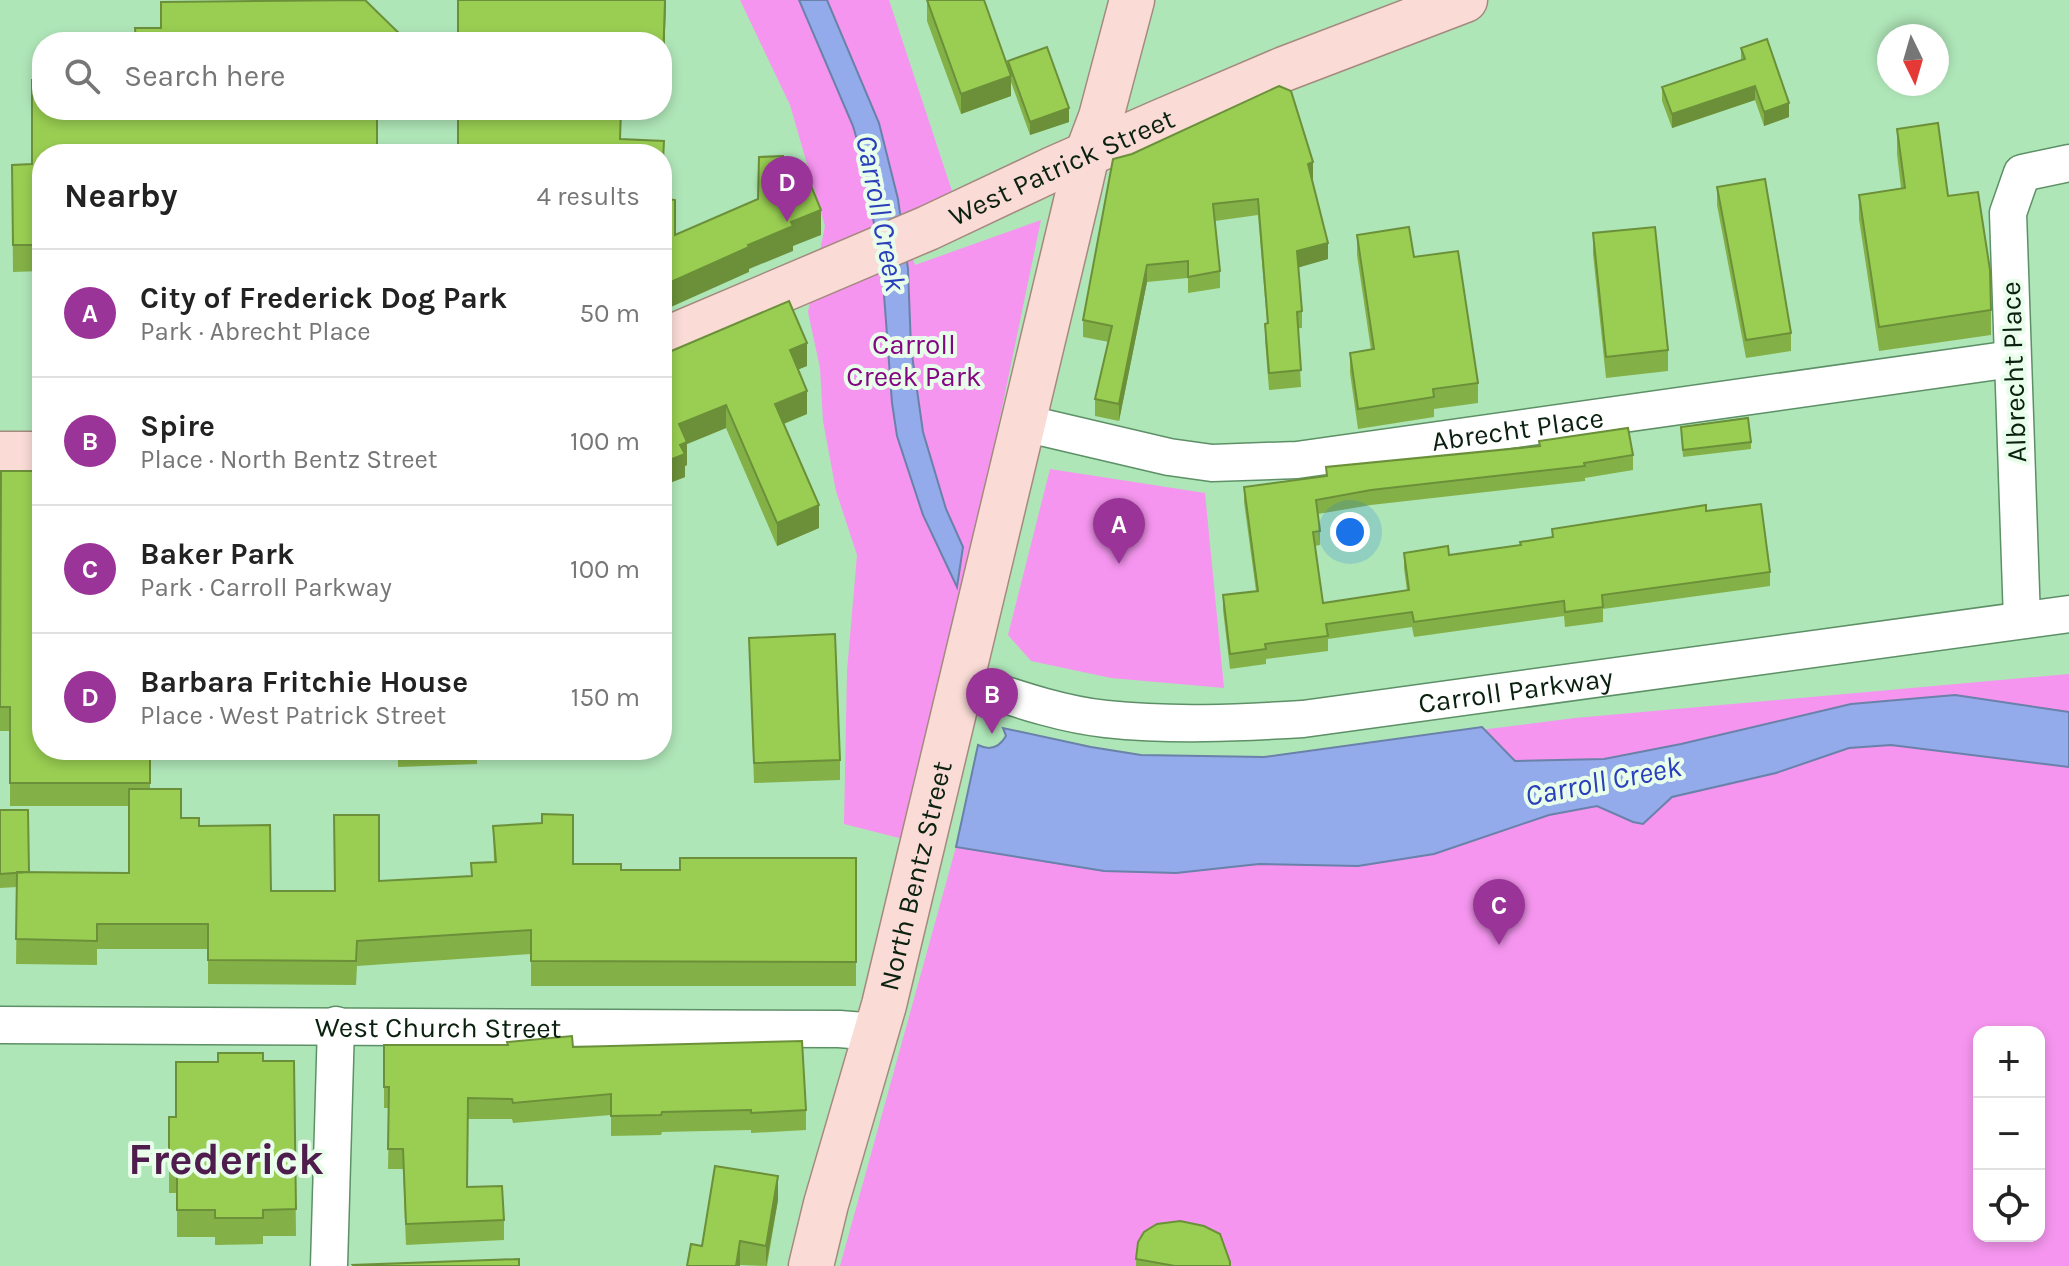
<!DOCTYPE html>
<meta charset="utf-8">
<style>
:root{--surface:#fff;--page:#f2f2f2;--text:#222;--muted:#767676;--line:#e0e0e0;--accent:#9b3498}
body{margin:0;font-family:Karla,sans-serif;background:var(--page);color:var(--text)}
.controls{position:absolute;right:24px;bottom:24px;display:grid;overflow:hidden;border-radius:16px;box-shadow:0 4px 12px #0003}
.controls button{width:72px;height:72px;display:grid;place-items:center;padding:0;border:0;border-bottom:2px solid var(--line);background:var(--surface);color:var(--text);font:40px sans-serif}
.compass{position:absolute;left:1877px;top:24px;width:72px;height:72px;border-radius:50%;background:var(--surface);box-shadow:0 4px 12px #0003;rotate:175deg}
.you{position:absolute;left:1350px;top:532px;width:28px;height:28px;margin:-20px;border:6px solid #fff;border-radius:50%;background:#1a73e8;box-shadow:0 0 0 12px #1a73e833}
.badge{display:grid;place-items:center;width:52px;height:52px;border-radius:50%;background:var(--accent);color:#fff;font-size:26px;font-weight:700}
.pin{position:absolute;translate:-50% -66px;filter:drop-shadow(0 2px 4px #0008)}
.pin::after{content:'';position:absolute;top:42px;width:28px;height:24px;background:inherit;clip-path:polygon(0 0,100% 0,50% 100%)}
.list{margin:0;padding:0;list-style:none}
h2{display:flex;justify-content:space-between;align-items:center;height:104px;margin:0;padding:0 32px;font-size:34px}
h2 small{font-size:26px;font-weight:400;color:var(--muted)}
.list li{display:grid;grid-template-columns:52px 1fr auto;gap:24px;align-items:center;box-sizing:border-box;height:128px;padding:0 32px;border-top:2px solid var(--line)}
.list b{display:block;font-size:30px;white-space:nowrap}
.list p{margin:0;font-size:26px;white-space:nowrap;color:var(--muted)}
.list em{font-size:26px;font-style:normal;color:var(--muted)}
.icon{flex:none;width:44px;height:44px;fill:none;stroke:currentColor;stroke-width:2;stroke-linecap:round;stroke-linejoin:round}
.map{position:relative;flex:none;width:2069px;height:1266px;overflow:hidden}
.search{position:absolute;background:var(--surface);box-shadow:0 4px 12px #0003;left:32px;top:32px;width:640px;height:88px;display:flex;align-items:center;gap:20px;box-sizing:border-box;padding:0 28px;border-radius:32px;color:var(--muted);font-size:30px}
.panel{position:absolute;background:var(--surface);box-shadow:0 4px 12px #0003;left:32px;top:144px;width:640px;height:616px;border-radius:32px}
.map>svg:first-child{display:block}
.green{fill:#f595ef;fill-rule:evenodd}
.water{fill:#93aaeb;stroke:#6a81a9;stroke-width:2}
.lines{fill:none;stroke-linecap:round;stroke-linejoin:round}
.minor-casing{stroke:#5d9066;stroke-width:39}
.major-casing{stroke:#a48a7e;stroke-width:47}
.minor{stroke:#fff;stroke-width:36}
.major{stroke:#fadbd6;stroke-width:44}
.wall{fill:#84b147}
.shaded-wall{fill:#6b9039}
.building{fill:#99ce52;stroke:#6b9039;stroke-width:2}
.labels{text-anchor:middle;stroke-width:8;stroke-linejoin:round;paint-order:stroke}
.street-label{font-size:28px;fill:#0b2110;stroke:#e8feeb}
.park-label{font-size:28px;fill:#850682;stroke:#e8feeb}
.water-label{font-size:30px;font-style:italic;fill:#2b3fbb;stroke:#e8feeb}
.town-label{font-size:44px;font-weight:bold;fill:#4f1d4d;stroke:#e8feeb}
</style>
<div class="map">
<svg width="2069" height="1266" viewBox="0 0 2069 1266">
<rect width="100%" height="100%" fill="#afe6b8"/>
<!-- green -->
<path class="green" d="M740 0H889L953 194 900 221 915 265 1041 220 961 605 903 839 844 824 847 671 857 555 836 491 823 421 820 368 808 312 825 226 790 105Z
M1050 469 1205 493 1224 688 1111 678 1031 661 1008 635Z
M2069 674V1266H840L956 847 978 745C990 751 999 748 1006 736L1003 728 1091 747 1141 755 1264 757 1575 718ZM1979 1032H2039V1236H1979Z"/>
<!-- water -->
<path class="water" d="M799 0H827L879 123 898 199 908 269 911 348 923 432 946 509 963 547 957 587 923 515 897 436 892 403 883 281 865 167 853 126Z
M1955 695 2069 712V767L1891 745 1849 748 1776 773 1672 797 1643 824 1633 822 1597 806 1549 815 1434 854 1358 866 1259 864 1176 873 1104 871 956 847 978 745C990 751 999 748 1006 736L1003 728 1091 747 1141 755 1264 757 1482 727 1515 761 1604 759 1681 744 1851 704Z"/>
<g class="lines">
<defs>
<g id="minor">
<path id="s1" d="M1024 423 1169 457 1212 463 1297 460 2012 359"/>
<path d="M2022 620 2008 213 2022 173 2069 163"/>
<path id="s2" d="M963 681C1009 696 1058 714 1106 719 1172 726 1237 723 1303 719L2069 614"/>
<path id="s3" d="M0 1025 839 1029 877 1032"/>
<path d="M329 1266 336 1025"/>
</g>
<g id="major">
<path id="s4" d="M662 341 928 228 1053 169 1160 122 1284 69 1465 0"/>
<path d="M0 454H42"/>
<path id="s5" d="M811 1266 826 1204 884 1005 1079 189 1087 154 1101 117 1132 0"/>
</g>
</defs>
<!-- minor casing -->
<use href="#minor" class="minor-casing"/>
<!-- major casing -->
<use href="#major" class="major-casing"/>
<!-- minor -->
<use href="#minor" class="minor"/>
<!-- major -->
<use href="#major" class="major"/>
</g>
<!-- wall -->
<path class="wall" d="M666 0 663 89H662V42Z
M927 0 1008 69V61L1069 122 1030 135 1011 82V96L961 114 927 21Z
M1741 48 1789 117 1764 126 1755 100 1672 128 1662 101V87L1741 60Z
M42 110H386L377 119 42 154V271L13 272 12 165 32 164Z
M1897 129 1948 196 1991 310V335L1879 351 1859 219V195L1901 188 1897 154Z
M1113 159 1313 179H1312L1328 259 1298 267 1302 311V328H1298L1301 387 1269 390 1265 340V324L1267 323 1258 215 1215 221 1220 271V288L1188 293V278L1147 282 1119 421 1095 416V399L1109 342 1083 337V320Z
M1717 187 1791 333V351L1746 358 1717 205Z
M1593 233 1668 350V371L1606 378 1593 254Z
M1357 235 1414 257 1478 383V403L1434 409V417L1358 429 1350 373V353L1371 350 1357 255Z
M662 355 807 366 798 369 807 414 784 424 819 528 777 546 726 428 687 444V465L685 466V477L662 486Z
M1681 427 1751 442V449L1683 457Z
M1633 455V470L1585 478V481L1371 505 1318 514 1320 531V545L1315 546 1323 603 1407 591 1404 568V553L1449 555 1520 545 1552 537V529L1706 511 1770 572V586L1603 609V622L1565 627 1564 616 1414 637 1412 627 1328 639V651L1266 659V664L1230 669 1223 610V595L1256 591 1244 502V487L1326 476V467Z
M0 617H34L150 750V789L181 818 199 826 271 891H335L379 881 471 876V863L494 862 493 826 573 864 621 870H680L856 858V986H531V954L357 966 356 985 208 984V949H97V965L16 964 17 887 0 888V810L29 872 129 873V806H10V731H0Z
M749 638 840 760V780L754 783Z
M196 750H253V754H196Z
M398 750H477V764L398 767Z
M384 1045 573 1047 806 1110V1130L751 1133V1130L662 1132 661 1135 611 1136V1115L513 1123 512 1119H468V1187L504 1220V1240L406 1245 403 1169H388L389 1108H384Z
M263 1061H294L296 1236H263V1244L215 1245V1237H177V1193H169V1117H176Z
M778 1200 767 1266 740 1265 702 1246Z
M1136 1259 1230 1266H1136Z"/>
<!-- shaded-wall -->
<path class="shaded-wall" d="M665 0H666L663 89V64Z
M1011 76V96L961 114V94Z
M1755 86V100L1672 128V114Z
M1789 103V117L1764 126V112Z
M1069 108V122L1030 135V122Z
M364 110H386L364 132Z
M664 141V166L662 206V181Z
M1313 162V179L1308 181V164Z
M821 210V235L793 246V251L749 269V272L662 311V286L748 245 791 222Z
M1328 243V259L1297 268V251Z
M1147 265V282L1119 421V404Z
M807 343V366L790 373V350Z
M807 391V414L775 427V404Z
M726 405V428L687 444V465L685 466V477L662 486V463L679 424Z
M819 505V528L777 546V523Z
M778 1176V1200L766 1266V1246Z
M740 1241V1266H736Z"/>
<!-- building -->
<path class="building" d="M365 0 408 42H136L135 28H161V2Z
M458 0H665L663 64H662V42H458Z
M927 0H984L1011 76 961 94Z
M1767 39 1789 103 1764 112 1755 86 1672 114 1662 87 1745 59 1741 48Z
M1047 47 1069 108 1030 122 1008 61Z
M32 80H42V110H368L377 119V154H42V245H13L12 165 32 164Z
M1279 86 1291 91 1313 162 1308 164 1328 243 1297 251 1302 311 1297 312 1301 370 1269 373 1265 324 1268 323 1258 199 1213 204 1220 271 1188 277V261L1147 265 1119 404 1095 399 1112 326 1083 320 1113 159 1132 154Z
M458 110H621L620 139 664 141 662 181V154H458Z
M1938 123 1948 196 1978 192 1990 270 1991 310 1879 327 1859 195 1905 188 1897 129Z
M783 156 784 178 798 173 804 186 810 183 821 210 791 222 793 226 748 245 749 247 662 286V198L675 200V235L758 199 759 157Z
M1765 179 1791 333 1746 340 1717 187Z
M1409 227 1414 257 1458 251 1478 383 1433 389 1434 397 1358 409 1350 353 1374 349 1357 235Z
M1655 227 1668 350 1606 357 1593 233Z
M789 301 807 343 790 350 807 391 775 404 819 505 777 523 726 405 679 424 687 442 680 445 685 454 662 463V355Z
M1748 418 1751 442 1683 450 1681 427Z
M1628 428 1633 455 1584 463 1585 466 1371 490 1316 500 1320 531 1313 532 1323 603 1409 590 1404 553 1448 546 1449 555 1521 545 1520 542 1553 537 1552 529 1706 505V511L1761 504 1770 572 1602 595 1603 607 1565 612 1564 601 1414 622 1412 612 1326 624 1328 636 1265 644 1266 649 1230 654 1223 595 1258 591 1244 487 1327 476 1326 467 1540 446 1539 441Z
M1 471H34V617H42V750H150V783H10V707H0Z
M835 634 840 760 754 763 749 638Z
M129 789H181V818H199V826L270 825 271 891H335L334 815H379V881L472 876 471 863 496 862 493 826 542 823V814L573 815V864H621V870H680V858H856V962L531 961V930L357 941 356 961 208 960V924H97V941L16 939 17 872 129 873Z
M0 810H28L29 872 0 874Z
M572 1036 573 1047 802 1041 806 1110 751 1113V1110L662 1112 661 1115 611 1116V1094L513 1103 512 1099 468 1098 467 1187 502 1186 504 1220 406 1224 403 1149H388L389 1087H384V1045H508L507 1042Z
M218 1053H263V1061H294L296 1209 263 1210V1218H215V1210H177V1166H169V1117H176V1062H218Z
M715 1166 778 1176 766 1246 740 1241 736 1266H687L691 1244 702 1246Z
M1180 1221 1204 1226 1220 1234 1230 1262V1266H1175L1136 1259 1138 1242 1144 1232 1157 1224Z
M519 1259V1266H354L353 1265Z"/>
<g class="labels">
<!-- street labels -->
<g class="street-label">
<text dy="10" stroke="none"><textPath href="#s4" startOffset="436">West Patrick Street</textPath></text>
<text transform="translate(2013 372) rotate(-92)" y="10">Albrecht Place</text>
<text dy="10" stroke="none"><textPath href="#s1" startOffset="500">Abrecht Place</textPath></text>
<text dy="10" stroke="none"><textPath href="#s2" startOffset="560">Carroll Parkway</textPath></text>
<text dy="10" stroke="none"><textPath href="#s5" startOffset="404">North Bentz Street</textPath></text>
<text dy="10" stroke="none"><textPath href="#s3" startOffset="438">West Church Street</textPath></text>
</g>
<!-- park labels -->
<g class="park-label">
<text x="914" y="354">Carroll<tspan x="914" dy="32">Creek Park</tspan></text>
</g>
<!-- water labels -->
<g class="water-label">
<text transform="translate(881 213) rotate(79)" y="10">Carroll Creek</text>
<text transform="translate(1603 781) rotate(-11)" y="10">Carroll Creek</text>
</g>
<!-- town labels -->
<g class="town-label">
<text x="226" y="1174">Frederick</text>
</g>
</g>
</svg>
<div class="controls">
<button>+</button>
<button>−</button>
<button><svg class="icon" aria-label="locate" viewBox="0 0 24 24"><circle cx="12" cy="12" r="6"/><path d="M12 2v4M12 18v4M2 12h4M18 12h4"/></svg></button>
</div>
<svg class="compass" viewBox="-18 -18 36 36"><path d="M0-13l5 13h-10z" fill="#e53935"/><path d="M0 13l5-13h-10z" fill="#767676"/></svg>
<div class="you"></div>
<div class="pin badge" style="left:1119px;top:564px">A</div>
<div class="pin badge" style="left:992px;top:734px">B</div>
<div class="pin badge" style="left:1499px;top:945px">C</div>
<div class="pin badge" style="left:787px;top:222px">D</div>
<div class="search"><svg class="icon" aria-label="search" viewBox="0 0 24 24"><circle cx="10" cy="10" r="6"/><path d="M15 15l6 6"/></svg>Search here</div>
<section class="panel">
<h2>Nearby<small>4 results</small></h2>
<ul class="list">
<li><span class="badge">A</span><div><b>City of Frederick Dog Park</b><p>Park · Abrecht Place</p></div><em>50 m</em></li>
<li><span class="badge">B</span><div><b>Spire</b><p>Place · North Bentz Street</p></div><em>100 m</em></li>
<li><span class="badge">C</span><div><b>Baker Park</b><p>Park · Carroll Parkway</p></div><em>100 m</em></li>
<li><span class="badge">D</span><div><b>Barbara Fritchie House</b><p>Place · West Patrick Street</p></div><em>150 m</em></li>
</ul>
</section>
</div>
